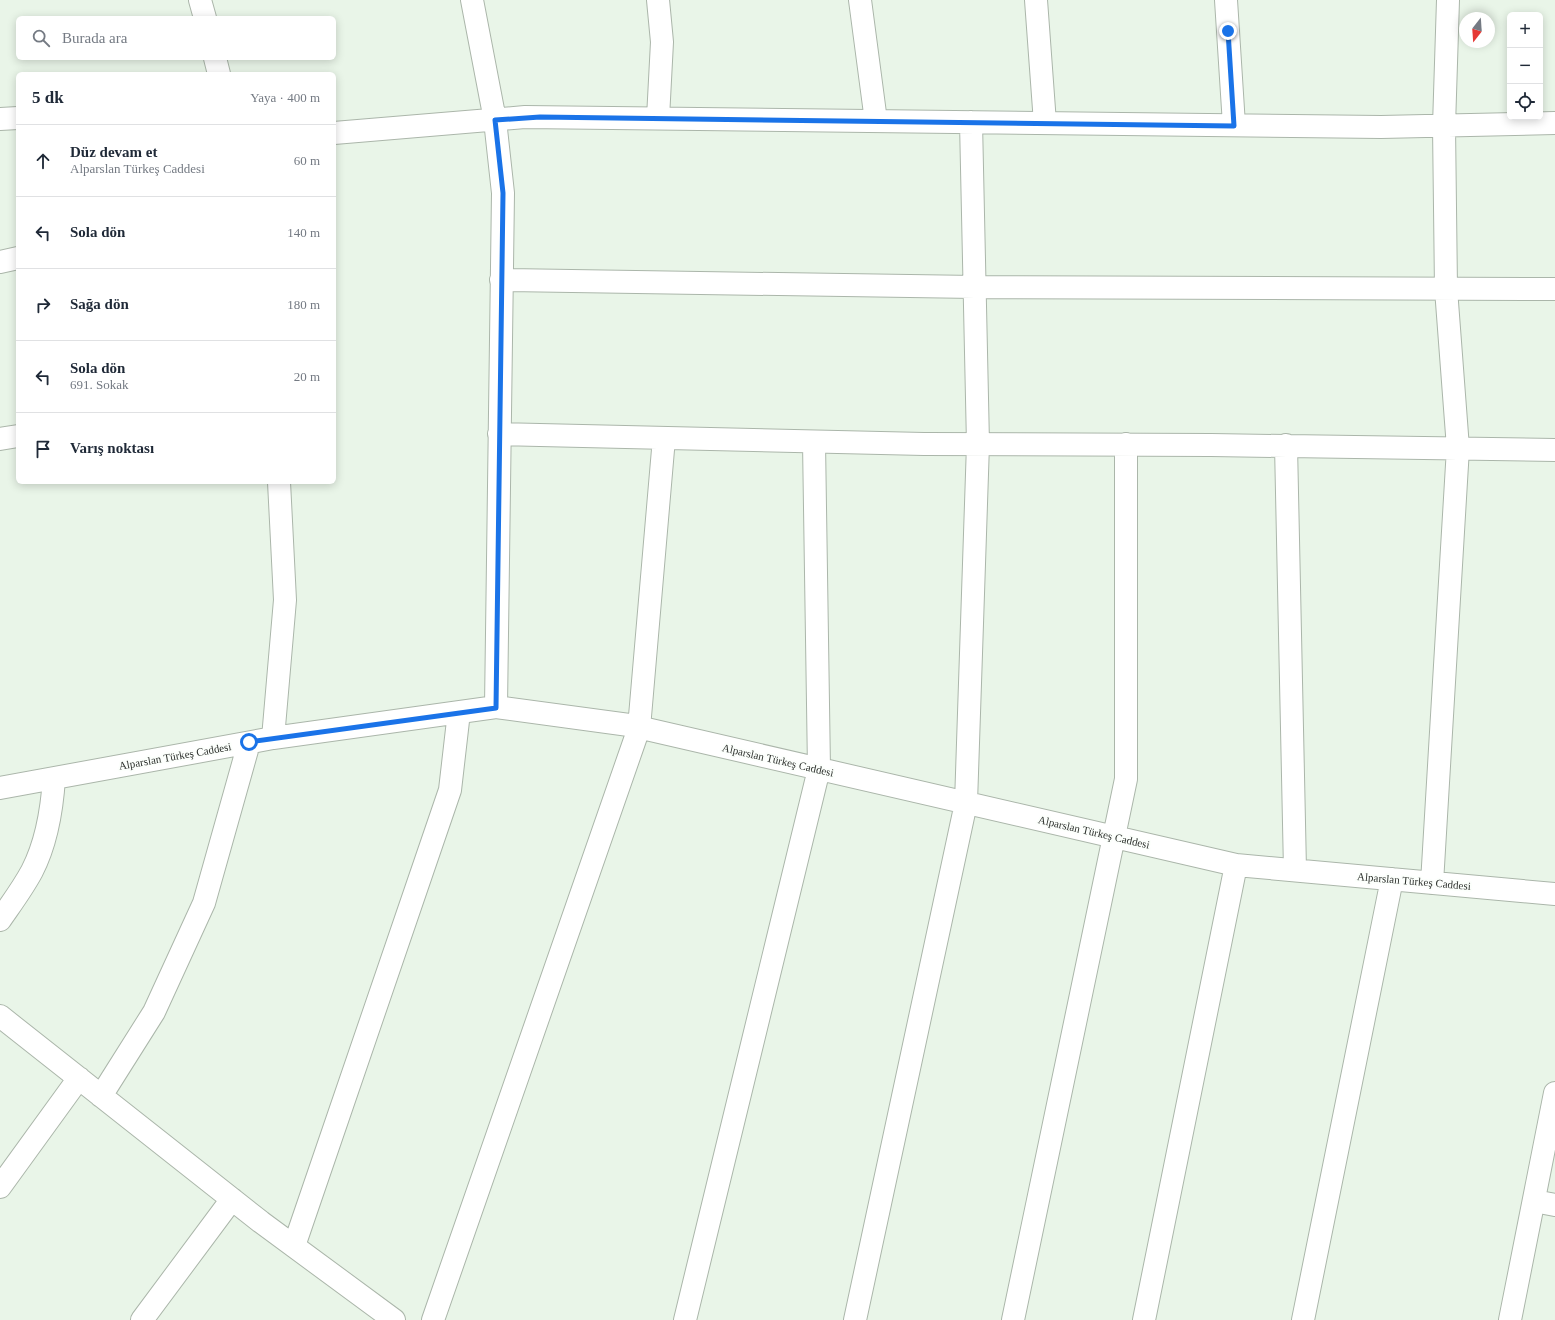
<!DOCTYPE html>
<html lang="tr">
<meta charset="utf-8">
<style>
:root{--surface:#fff;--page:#f6f6f7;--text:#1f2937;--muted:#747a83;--line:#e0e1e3}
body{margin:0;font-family:Georgia,serif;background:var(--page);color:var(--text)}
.controls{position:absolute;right:12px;top:12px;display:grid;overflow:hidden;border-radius:6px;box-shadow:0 2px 10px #0003}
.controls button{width:36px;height:36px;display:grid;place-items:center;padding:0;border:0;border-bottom:1px solid var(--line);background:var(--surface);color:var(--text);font:20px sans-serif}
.compass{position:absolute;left:1459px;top:12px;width:36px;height:36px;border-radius:50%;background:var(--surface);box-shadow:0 2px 10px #0003;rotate:197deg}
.stop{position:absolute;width:12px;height:12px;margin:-9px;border:3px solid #1a73e8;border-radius:50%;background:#fff}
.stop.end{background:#1a73e8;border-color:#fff;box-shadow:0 1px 4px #0008}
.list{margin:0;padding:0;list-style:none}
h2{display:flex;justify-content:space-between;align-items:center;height:52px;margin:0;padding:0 16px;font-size:17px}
h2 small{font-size:13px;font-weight:400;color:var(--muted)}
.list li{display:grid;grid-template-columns:26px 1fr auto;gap:12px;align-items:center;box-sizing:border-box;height:72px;padding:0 16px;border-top:1px solid var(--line)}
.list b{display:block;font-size:15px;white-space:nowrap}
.list p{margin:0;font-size:13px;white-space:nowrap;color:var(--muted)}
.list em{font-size:13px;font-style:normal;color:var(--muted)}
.icon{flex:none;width:22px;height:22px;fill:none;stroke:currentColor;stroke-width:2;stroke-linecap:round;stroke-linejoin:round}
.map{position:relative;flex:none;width:1555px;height:1320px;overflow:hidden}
.search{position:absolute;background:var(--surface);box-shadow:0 2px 10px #0003;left:16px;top:16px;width:320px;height:44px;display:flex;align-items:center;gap:10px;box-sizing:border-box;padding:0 14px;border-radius:6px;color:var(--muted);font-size:15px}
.panel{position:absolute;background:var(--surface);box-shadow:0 2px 10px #0003;left:16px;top:72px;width:320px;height:412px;border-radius:6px}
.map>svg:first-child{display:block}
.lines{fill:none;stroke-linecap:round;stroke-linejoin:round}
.minor-casing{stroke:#abb6aa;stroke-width:24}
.minor{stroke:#fff;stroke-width:22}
.route{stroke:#1a73e8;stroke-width:5}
.labels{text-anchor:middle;stroke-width:4;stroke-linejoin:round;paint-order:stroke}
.street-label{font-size:11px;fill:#2e322e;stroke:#fcfffc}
</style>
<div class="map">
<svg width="1555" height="1320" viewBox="0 0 1555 1320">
<rect width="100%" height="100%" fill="#e9f5e8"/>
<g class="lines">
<defs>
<path id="minor" d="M200 0 205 18
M472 0 495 120 503 193 496 707
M860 0 876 121
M1036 0 1045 123
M1226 0 1234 125
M215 58 219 74
M658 118 662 42 658 0
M0 119 18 118
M334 133 525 117 1381 127 1555 123
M0 262 18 258
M501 280 975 287 1555 289
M499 434 924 444 1211 445 1555 450
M0 439 18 436
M1286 445 1295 870
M273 738 285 600 279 482
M0 788 273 738 496 707 629 725 1236 865 1555 894
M1432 883 1458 448 1446 289 1444 126 1448 0
M0 920C11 904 23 888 32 871 47 842 52 810 54 778
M0 1016 261 1222 394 1320
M101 1096 154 1012 204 903 249 743
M0 1187 79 1078
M1534 1201 1555 1205
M294 1246 450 790 459 712
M142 1320 232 1199
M433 1320 639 728 664 438
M685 1320 819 769 814 442
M855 1320 966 803 978 444 971 122
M1013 1320 1126 779V444
M1144 1320 1236 865
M1303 1320 1392 879
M1510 1320 1555 1093"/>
</defs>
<!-- minor casing -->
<use href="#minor" class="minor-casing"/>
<!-- minor -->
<use href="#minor" class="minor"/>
</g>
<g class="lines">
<!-- route -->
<path class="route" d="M249 742 496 708 503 193 495 120 540 117 1234 126 1228 31"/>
</g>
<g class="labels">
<!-- street labels -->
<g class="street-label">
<text transform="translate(175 756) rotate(-10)" y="4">Alparslan Türkeş Caddesi</text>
<text transform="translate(778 760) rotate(13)" y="4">Alparslan Türkeş Caddesi</text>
<text transform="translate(1094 832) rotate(13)" y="4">Alparslan Türkeş Caddesi</text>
<text transform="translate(1414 881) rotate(5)" y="4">Alparslan Türkeş Caddesi</text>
</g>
</g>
</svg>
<div class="controls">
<button>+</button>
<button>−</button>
<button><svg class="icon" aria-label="locate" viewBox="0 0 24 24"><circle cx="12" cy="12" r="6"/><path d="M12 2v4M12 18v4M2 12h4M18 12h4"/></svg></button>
</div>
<svg class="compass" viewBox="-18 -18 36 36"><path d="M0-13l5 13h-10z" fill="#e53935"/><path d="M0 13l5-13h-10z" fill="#747a83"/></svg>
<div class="stop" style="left:249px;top:742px"></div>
<div class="stop end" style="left:1228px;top:31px"></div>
<div class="search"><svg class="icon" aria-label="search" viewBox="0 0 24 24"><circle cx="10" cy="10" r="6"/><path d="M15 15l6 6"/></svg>Burada ara</div>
<section class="panel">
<h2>5 dk<small>Yaya · 400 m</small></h2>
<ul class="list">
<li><svg class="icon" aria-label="ahead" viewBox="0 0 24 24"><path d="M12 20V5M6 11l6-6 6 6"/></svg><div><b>Düz devam et</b><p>Alparslan Türkeş Caddesi</p></div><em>60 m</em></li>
<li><svg class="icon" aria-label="left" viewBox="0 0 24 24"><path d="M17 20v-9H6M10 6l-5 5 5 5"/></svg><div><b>Sola dön</b></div><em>140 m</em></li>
<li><svg class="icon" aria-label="right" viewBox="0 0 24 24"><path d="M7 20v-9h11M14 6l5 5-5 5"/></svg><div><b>Sağa dön</b></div><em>180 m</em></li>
<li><svg class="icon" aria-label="left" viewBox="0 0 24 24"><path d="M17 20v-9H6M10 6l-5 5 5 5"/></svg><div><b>Sola dön</b><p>691. Sokak</p></div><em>20 m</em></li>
<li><svg class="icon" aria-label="arrive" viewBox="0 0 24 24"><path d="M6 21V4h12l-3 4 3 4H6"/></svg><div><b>Varış noktası</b></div></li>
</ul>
</section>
</div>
